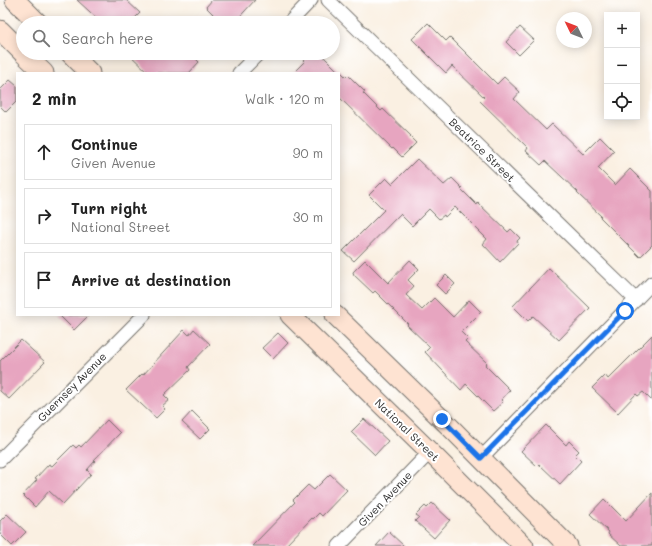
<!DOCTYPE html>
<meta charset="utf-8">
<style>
:root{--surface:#fff;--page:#f2f2f2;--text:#222;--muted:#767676;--line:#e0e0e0}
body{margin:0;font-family:Mali,sans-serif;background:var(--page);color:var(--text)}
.controls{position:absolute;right:12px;top:12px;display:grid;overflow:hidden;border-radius:0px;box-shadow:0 2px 10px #0003}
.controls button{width:36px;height:36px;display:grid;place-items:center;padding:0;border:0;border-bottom:1px solid var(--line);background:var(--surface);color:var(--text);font:20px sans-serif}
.compass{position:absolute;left:556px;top:12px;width:36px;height:36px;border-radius:50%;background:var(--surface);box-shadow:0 2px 10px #0003;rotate:313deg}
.stop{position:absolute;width:12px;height:12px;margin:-9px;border:3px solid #1a73e8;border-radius:50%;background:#fff}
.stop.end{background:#1a73e8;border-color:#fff;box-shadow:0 1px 4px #0008}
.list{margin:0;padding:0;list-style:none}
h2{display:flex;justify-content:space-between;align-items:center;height:52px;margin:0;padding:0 16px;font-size:17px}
h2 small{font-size:13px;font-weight:400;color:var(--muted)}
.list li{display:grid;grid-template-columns:26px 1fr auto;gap:12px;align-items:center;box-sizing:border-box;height:56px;margin:0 8px 8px;padding:0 8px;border:1px solid var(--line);border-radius:0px}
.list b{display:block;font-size:15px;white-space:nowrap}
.list p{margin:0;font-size:13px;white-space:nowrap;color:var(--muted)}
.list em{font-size:13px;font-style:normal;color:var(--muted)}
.icon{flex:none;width:22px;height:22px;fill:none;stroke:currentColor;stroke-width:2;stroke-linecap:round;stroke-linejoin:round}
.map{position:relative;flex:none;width:652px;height:546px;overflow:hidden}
.search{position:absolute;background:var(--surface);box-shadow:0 2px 10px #0003;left:16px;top:16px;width:324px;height:44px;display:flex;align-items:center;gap:10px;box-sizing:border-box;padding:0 14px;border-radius:22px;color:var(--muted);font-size:15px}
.panel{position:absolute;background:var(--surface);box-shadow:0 2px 10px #0003;left:16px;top:72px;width:324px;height:244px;border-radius:0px}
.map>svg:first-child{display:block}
.building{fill:#e7a5c0}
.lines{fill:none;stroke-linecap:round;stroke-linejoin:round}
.street-casing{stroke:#73706b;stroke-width:15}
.secondary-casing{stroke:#73706b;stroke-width:21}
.street{stroke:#fff;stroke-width:13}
.secondary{stroke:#fee3d2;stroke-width:19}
.route{stroke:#1a73e8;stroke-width:5}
.labels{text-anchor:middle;stroke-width:4;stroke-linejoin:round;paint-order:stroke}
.street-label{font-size:11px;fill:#2b2b2b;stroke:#fff}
</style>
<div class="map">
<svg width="652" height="546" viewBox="0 0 652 546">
<rect width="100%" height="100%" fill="#fff"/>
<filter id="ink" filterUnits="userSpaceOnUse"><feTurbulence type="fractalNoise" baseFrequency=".025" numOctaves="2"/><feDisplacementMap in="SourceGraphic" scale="8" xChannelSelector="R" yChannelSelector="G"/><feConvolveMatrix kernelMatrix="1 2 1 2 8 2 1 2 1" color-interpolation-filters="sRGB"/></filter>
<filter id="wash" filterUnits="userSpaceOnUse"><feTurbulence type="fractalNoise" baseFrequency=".012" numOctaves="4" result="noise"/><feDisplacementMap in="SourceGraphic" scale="16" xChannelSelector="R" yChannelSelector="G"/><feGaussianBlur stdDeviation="0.9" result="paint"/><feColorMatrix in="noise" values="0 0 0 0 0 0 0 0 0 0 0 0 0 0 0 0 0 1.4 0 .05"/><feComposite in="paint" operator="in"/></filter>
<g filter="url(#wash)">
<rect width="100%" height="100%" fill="#faf0e2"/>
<g id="blocks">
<!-- building -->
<path class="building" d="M77 0H126L140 13 130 23H102Z
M212 0H255L234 23H205L213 14 206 7Z
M428 23 446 41 450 37 497 84 504 77 520 92 514 99 546 130 552 124 583 154 600 137 614 151 598 168 615 185 630 169 652 191V245L640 257 600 217 601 216 577 193 578 192 545 161 541 165 526 151 528 148 480 101 484 97 452 66 446 73 412 39Z
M520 27 534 40 519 55 506 42Z
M128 53H190L199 62 189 73H149Z
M308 53H320L339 72V70L346 77 348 75 365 92 363 93 381 111 383 109 411 136 410 137 416 143 402 157 393 148 392 149 339 97V73H293L305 61 303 59Z
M10 80 17 86V101L6 112 0 106V90Z
M417 159 444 185 452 178 462 188 461 189 477 205 478 203 508 232 511 229 520 238 517 241 518 243 500 262 483 244 487 239 455 207 445 217 444 215 439 219 429 209 412 226 400 214 354 261 343 251 384 210 369 195 386 178 392 184Z
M365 260 388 283 410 260 419 269 408 280 414 286 406 295 422 310 434 298 453 317 469 300 481 312 461 332 468 339 465 342 487 363 485 365 510 390 501 400 503 402 493 411 466 384 461 390 425 352 430 347 407 325 408 324 375 291 373 293 354 275 353 272Z
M549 268 590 308 559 340 533 316 528 321 513 306Z
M446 275 455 284 445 294 436 285Z
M59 315H89L74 330Z
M194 329 210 344 188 367 190 370 164 395 169 400 162 406 165 409 156 418 126 390 142 374 143 375 184 330 189 335Z
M278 333 288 343 273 359 262 348Z
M652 335V401L643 392 638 396 636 394 618 413 592 388 605 375 608 379Z
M21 340 45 362 9 399 0 391V361Z
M192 411 210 429 200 439 182 422Z
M364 419 388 441 375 455 351 432Z
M107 420 120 433 94 460 95 461 87 470 91 474 63 504 49 491 35 507 23 495 37 480 35 479 49 464 52 466 73 445 76 448 79 445 81 447Z
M546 425 566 445 569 441 579 451 575 455 581 461 560 484 539 464 537 466 521 451Z
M330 474 347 490 322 516 319 513 313 519 312 518 285 546H252L295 502 293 500 308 485 314 490Z
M652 493V546H621L608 534 609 532 590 514 604 499 626 521Z
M432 503 450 520 434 538 415 521 419 517 416 515 425 506 427 508Z
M7 514 26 532 12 546 0 534V521Z
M389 532 404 546H376Z"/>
</g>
</g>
<g filter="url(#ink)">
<use href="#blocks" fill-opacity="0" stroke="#73706b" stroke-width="1"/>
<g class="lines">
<defs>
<path id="street" d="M328 0 636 300
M289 23 311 0
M239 73 259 53
M481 458 652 283
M0 460 144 315
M339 546 430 452"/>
<path id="secondary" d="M15 0 38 23
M0 30 23 53
M23 53 44 73
M70 53 90 73
M290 315 430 452 524 546
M335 315 452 429 568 546"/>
</defs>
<!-- street casing -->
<use href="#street" class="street-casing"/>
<!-- secondary casing -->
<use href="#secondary" class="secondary-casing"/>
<!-- street -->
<use href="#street" class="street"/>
<!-- secondary -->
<use href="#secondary" class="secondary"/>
</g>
</g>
<g class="lines" filter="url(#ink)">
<!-- route -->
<path class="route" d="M442 419 481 458 625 311"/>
</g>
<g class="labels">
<!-- street labels -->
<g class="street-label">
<text transform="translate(482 150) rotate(44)" y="4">Beatrice Street</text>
<text transform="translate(72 387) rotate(-45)" y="4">Guernsey Avenue</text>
<text transform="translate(407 430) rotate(44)" y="4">National Street</text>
<text transform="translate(385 499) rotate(-46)" y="4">Given Avenue</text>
</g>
</g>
</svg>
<div class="controls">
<button>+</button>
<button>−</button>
<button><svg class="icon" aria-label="locate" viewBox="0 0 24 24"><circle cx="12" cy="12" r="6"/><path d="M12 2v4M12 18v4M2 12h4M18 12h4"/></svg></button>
</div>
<svg class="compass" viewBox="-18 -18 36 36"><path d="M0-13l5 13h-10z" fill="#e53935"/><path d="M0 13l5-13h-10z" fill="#767676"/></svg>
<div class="stop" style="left:625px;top:311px"></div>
<div class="stop end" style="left:442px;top:419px"></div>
<div class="search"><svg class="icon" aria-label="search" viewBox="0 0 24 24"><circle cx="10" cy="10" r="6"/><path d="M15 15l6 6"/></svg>Search here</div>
<section class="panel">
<h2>2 min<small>Walk · 120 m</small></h2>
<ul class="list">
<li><svg class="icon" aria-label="ahead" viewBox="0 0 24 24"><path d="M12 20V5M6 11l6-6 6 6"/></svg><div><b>Continue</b><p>Given Avenue</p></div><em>90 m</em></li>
<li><svg class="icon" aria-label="right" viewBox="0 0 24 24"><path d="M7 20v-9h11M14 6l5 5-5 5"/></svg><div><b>Turn right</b><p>National Street</p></div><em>30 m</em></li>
<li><svg class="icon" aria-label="arrive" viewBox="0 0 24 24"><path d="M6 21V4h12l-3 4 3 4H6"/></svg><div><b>Arrive at destination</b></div></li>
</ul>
</section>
</div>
